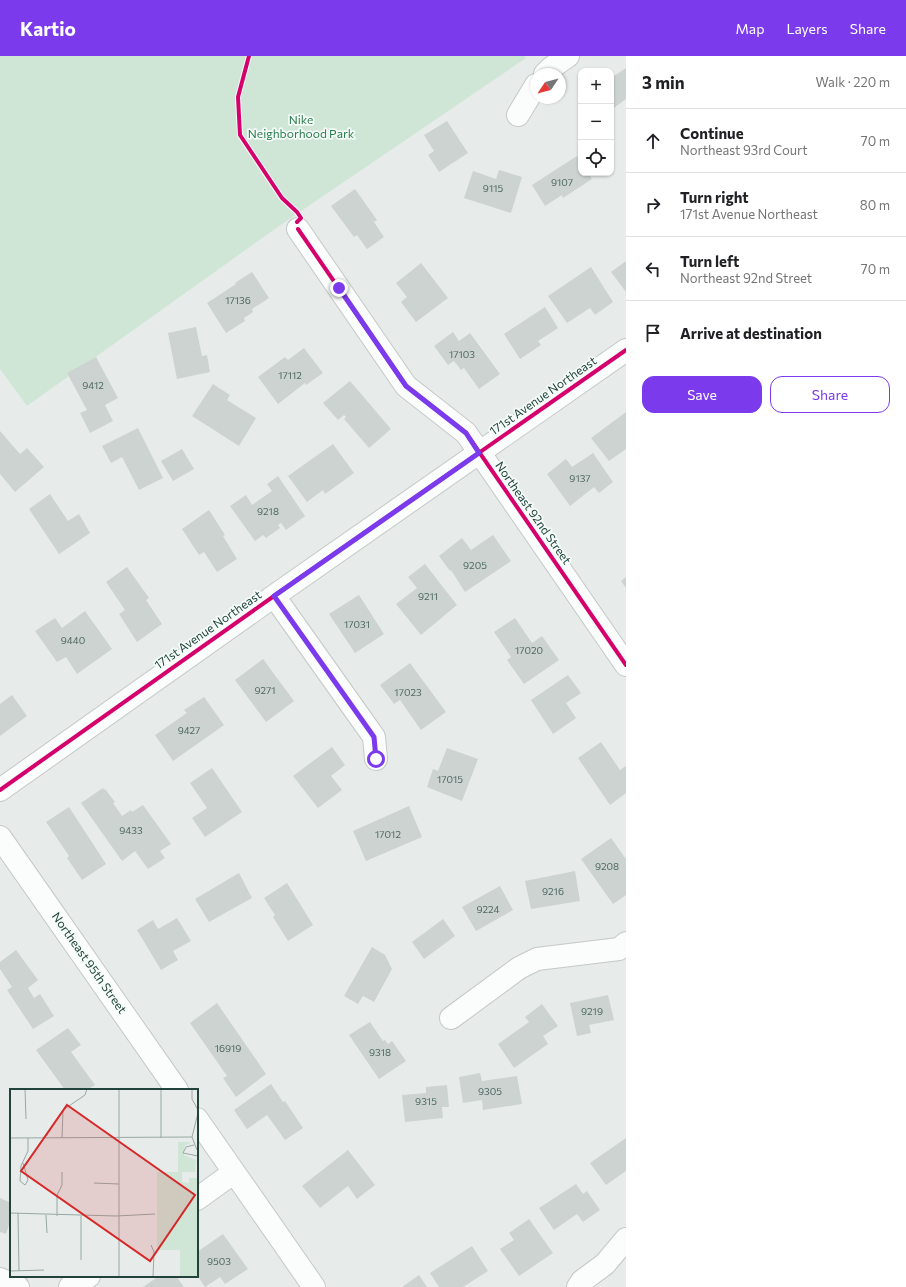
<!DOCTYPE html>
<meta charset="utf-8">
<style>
:root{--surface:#fff;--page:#f6f6f6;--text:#202124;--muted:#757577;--line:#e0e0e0;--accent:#7c3aed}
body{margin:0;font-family:Commissioner,sans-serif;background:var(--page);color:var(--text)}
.controls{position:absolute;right:12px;top:12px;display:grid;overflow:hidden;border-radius:8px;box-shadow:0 1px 3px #0004}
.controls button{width:36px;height:36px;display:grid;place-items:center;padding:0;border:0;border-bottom:1px solid var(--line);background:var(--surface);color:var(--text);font:20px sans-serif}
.compass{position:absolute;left:530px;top:12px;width:36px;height:36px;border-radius:50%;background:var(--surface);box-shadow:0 1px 3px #0004;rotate:235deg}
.stop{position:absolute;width:12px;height:12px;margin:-9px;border:3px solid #7c3aed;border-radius:50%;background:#fff}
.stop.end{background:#7c3aed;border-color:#fff;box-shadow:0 1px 4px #0008}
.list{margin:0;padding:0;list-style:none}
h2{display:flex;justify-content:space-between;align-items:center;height:52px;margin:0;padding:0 16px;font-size:17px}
h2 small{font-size:13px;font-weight:400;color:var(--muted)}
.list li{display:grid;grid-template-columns:26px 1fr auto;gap:12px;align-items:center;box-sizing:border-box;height:64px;padding:0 16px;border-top:1px solid var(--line)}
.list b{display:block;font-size:15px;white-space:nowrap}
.list p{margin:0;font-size:13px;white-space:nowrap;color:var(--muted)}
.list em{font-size:13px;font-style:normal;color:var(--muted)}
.actions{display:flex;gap:8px;padding:12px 16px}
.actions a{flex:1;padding:9px 0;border:1px solid var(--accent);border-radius:12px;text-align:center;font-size:14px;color:var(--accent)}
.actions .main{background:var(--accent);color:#fff}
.icon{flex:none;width:22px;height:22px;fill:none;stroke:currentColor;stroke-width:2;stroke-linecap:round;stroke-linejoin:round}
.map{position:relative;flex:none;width:626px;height:1231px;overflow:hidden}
header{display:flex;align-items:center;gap:24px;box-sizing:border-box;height:56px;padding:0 20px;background:var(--accent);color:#fff}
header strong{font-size:19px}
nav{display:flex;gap:22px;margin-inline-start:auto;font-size:14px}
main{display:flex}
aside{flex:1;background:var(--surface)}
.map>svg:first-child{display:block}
.green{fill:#cfe6d7}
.building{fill:#cdd3d1}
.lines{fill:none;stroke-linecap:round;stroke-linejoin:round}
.minor-casing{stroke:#c4c9c7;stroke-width:24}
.minor{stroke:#fbfcfc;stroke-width:22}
.cycleway-casing{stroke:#f5fbf8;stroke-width:6}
.cycleway{stroke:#d6006c;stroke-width:4}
.route{stroke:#7c3aed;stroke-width:5}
.labels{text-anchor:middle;stroke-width:3.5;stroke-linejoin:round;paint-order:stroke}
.number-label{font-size:10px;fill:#4d6861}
.park-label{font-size:12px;fill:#277e4c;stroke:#f5fbf8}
.street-label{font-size:12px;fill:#21433b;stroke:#f5fbf8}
.inset-road{fill:none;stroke:#98a8a4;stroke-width:1}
.view{fill:#d62828;fill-opacity:0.15;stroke:#d62828;stroke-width:2}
.inset-edge{fill:none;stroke:#21433b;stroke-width:2}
</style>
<header>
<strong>Kartio</strong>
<nav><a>Map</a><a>Layers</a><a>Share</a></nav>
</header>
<main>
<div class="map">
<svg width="626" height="1231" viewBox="0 0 626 1231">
<rect width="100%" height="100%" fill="#e7ecea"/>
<!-- green -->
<path class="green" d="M0 0H524L526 2 282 168 27 350 0 313Z"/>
<!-- building -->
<path class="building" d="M626 12V43L611 54V22Z
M447 65 468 97 439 116 428 99 434 95 424 79Z
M577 100 581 107V117H588L592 123 563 142 562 139 545 150 532 129Z
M499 114 522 121 511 157 464 142 473 115 496 123Z
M355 133 377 164 374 166 384 181 367 193 357 179 354 181 331 150Z
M626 205V236L611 216Z
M421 207 448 242 416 266 401 246 407 241 396 227Z
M591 211 613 246 595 259 590 252 567 267 548 240Z
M252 216 269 242 252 253 253 256 244 262 245 265 226 277 207 247 236 228 235 227Z
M545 251 558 272 538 285 541 289 520 303 504 278Z
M196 271 202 300 207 299 210 316 177 323 168 277Z
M453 276 459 285 470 277 500 318 479 333 464 312 461 314 454 305 448 309 434 290Z
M304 292 323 317 306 329 305 327 278 348 258 321 285 301 288 304Z
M96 301 118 342 105 349 113 365 90 377 80 357 87 354 67 317Z
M350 325 391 373 369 392 344 363 346 361 344 359 338 364 323 347Z
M213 328 230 339 227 344 256 362 239 390 192 360Z
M626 356V393L609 405 591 382Z
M138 372 163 422 139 434 122 401 111 407 102 390Z
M0 375 20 398 27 392 44 411 15 436 0 418Z
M333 388 354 417 325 438 323 434 307 446 288 420Z
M182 393 194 413 173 425 161 405Z
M593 397 613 426 599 437 594 431 570 450 547 418 566 403 572 411Z
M278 420 305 460 286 474 281 467 278 469 280 472 266 482 263 479 255 485 230 450 246 439 252 449 272 435 267 428Z
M50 438 68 465 79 458 90 477 59 498 29 453Z
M209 454 225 479 223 480 237 503 217 516 204 496 199 499 182 473Z
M493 479 511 505 465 536 451 514 450 515 439 500 462 482 471 494Z
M425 508 457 549 421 579 396 548 417 532 408 521Z
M127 511 149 542 146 544 162 568 137 586 119 558 125 554 106 526Z
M626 521V532L621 525Z
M359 539 384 578 355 597 329 558Z
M85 555 112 593 77 618 66 601 57 606 35 575 55 562 62 572Z
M515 562 532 587 542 580 559 604 524 628 507 604 511 601 494 576Z
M263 603 294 645 266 666 235 624Z
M410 607 446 656 421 674 400 644 394 648 380 629Z
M568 619 581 637 566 647 576 662 553 678 531 644Z
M12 639 27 660 0 680V648Z
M204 641 224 669 173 705 155 679 187 657 184 654Z
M601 686 620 714 626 710V737L610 749 578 702Z
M332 691 345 709 331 720 342 734 318 752 293 720Z
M447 692 478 703 462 745 427 731 433 713 438 715Z
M212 712 242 756 205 781 192 762 207 752 190 727Z
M103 732 104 734 105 733 115 746 113 747 122 760 131 754 132 756 143 749 171 788 160 795 165 802 148 813 135 795 122 805 81 747Z
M409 750 422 781 366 805 353 775Z
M69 751 106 808 82 824 67 802 69 800 46 766Z
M611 782 626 803V839L613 848 581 803Z
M575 815 580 845 531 853 525 825Z
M239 817 252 842 209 866 195 843Z
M287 827 313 869 288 885 273 861 275 859 264 842Z
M500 830 513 854 476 875 462 851Z
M177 862 191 885 173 895 178 904 161 914 137 874 153 864 158 873Z
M443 863 455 880 424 903 412 886Z
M372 891 385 899 392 913 374 946 363 940 358 948 344 940Z
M16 894 38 924 28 932 34 942 40 938 54 960 33 973 7 934 12 931 0 913V906Z
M608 939 614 964 589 969 591 977 577 980 570 947Z
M217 947 266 1018 236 1041 223 1022 227 1020 190 967Z
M542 948 558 970 543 980 548 988 514 1012 498 988 529 966 525 961Z
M370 966 383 985 385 984 388 988 392 985 406 1005 379 1023 349 979Z
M68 972 81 989 71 996 95 1029 87 1034H65L36 994Z
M480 1017 482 1025 517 1020 522 1048 483 1054 482 1044 463 1047 459 1021Z
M271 1028 283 1046 285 1045 303 1072 285 1084 267 1059 247 1073 234 1054Z
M447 1029 449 1051H442L443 1062 405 1066 402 1039 426 1037V1031Z
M626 1082V1115L606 1129 590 1107Z
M348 1094 375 1129 357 1143 348 1130 320 1152 302 1130Z
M576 1128 583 1138 587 1135 600 1154 583 1166 577 1158 554 1174 539 1152Z
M0 1142 11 1147V1163L6 1178 0 1176Z
M529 1163 553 1197 519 1220 500 1193 514 1184 509 1177Z
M223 1178 248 1213 225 1228 220 1221 205 1231 197 1219V1196Z
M472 1190 488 1215 463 1231H439L430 1217Z
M419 1219 427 1231H402Z
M159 1220H176L184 1231H143Z"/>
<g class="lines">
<defs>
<path id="minor" d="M545 18 551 12 568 0
M518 59 536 29
M298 173 406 330 466 377 626 609
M274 540 374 681 376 703
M0 734 274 540 626 294
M0 781 177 1034
M451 962 519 912 537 903 619 893 626 887
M197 1063 314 1231
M197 1143 233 1117
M0 1223 18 1231
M70 1231 76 1229 89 1220
M578 1231 582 1225 605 1208 626 1183"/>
</defs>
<!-- minor casing -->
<use href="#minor" class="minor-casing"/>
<!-- minor -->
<use href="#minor" class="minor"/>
<defs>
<path id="cycleway" d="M249 0 238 41 240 79 282 142 297 156 301 162 297 166
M298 173 406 330 466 377 626 609
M0 734 274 540 626 294"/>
</defs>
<!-- cycleway casing -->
<use href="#cycleway" class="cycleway-casing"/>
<!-- cycleway -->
<use href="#cycleway" class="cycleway"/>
</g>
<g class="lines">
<!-- route -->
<path class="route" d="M339 232 406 330 466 377 479 397 274 540 374 681 376 703"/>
</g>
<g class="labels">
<!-- number labels -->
<g class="number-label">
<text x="562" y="130">9107</text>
<text x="493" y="136">9115</text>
<text x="238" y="248">17136</text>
<text x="462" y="302">17103</text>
<text x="290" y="323">17112</text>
<text x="93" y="333">9412</text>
<text x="580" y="426">9137</text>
<text x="268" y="459">9218</text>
<text x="475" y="513">9205</text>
<text x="428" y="544">9211</text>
<text x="357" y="572">17031</text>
<text x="73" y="588">9440</text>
<text x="529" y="598">17020</text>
<text x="265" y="638">9271</text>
<text x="408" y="640">17023</text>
<text x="189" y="678">9427</text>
<text x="450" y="727">17015</text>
<text x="131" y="778">9433</text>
<text x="388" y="782">17012</text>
<text x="607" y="814">9208</text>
<text x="553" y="839">9216</text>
<text x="488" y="857">9224</text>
<text x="592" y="959">9219</text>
<text x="228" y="996">16919</text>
<text x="380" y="1000">9318</text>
<text x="490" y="1039">9305</text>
<text x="426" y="1049">9315</text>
<text x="219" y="1209">9503</text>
</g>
<!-- park labels -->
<g class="park-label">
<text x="301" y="68">Nike<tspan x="301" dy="14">Neighborhood Park</tspan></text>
</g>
<!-- street labels -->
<g class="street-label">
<text transform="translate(543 340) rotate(-35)" y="4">171st Avenue Northeast</text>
<text transform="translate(533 457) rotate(55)" y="4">Northeast 92nd Street</text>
<text transform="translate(208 574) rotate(-35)" y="4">171st Avenue Northeast</text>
<text transform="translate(89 907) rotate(55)" y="4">Northeast 95th Street</text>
</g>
</g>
<!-- overview -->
<g transform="translate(10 1033)">
<rect width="188" height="188" fill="#e7ecea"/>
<path d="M168 53H181L174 58V66L186 71 185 83H172V93L179 94V89H188V188H170V161H147V83H168Z" fill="#cfe6d7"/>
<path class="inset-road" d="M15 0 16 30M109 0V188M151 0V49M182 0V10L188 21M0 49 182 48M52 49 53 21 75 6 77 0M184 56 176 58 173 64 188 67M187 61 182 48 188 24M13 74 18 91 15 96 10 92 11 77 18 62V49M84 94 109 95M0 124 106 127 145 125M8 124 9 182M36 126 37 144M47 127V106L52 96V83M71 127V171M141 156 144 163 143 188M0 182 34 181"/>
<path class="view" d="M57 16 185 106 140 172 11 82Z"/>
<rect width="188" height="188" class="inset-edge"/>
</g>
</svg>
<div class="controls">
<button>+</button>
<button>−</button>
<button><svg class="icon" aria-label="locate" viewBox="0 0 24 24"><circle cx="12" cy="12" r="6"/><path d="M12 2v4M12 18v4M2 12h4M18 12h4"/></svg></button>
</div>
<svg class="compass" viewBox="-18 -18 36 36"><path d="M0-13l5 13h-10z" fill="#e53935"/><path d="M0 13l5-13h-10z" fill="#757577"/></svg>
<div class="stop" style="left:376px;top:703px"></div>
<div class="stop end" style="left:339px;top:232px"></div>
</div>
<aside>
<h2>3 min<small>Walk · 220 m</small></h2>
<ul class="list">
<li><svg class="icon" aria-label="ahead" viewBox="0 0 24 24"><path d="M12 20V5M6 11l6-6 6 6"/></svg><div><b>Continue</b><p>Northeast 93rd Court</p></div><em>70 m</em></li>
<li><svg class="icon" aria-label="right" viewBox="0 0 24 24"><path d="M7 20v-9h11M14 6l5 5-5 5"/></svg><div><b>Turn right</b><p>171st Avenue Northeast</p></div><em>80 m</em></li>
<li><svg class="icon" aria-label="left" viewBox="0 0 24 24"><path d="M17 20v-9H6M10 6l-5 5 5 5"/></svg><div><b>Turn left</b><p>Northeast 92nd Street</p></div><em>70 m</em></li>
<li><svg class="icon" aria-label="arrive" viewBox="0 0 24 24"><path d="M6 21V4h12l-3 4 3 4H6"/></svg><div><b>Arrive at destination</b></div></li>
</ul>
<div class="actions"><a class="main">Save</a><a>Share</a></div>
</aside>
</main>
